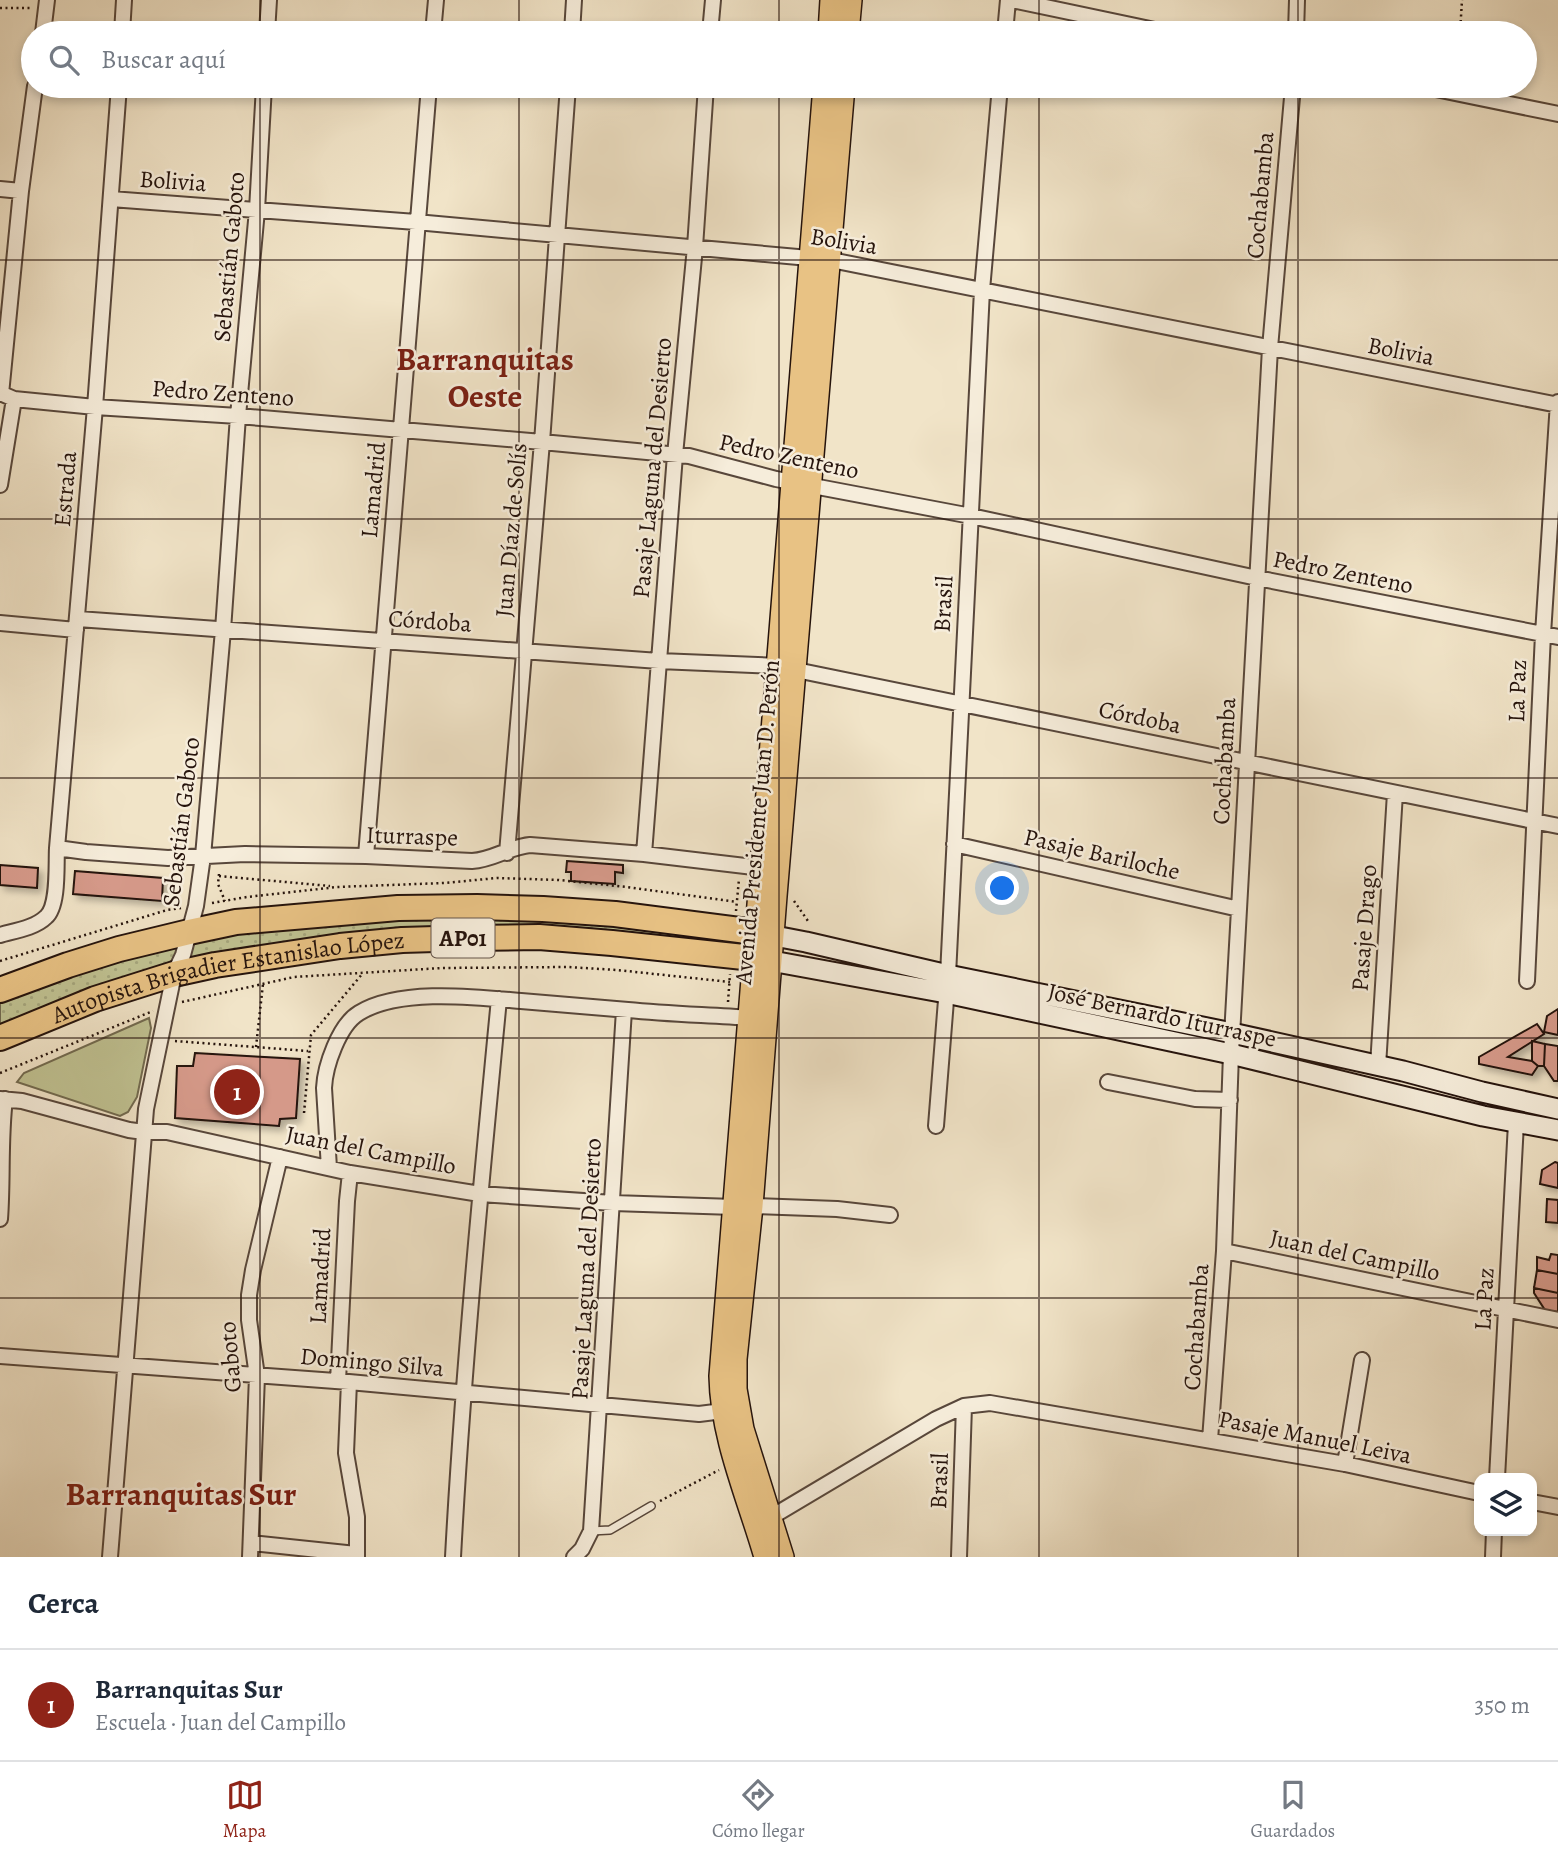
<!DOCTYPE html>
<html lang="es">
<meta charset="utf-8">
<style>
:root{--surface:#fff;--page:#f6f6f7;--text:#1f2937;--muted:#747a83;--line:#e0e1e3;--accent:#8f2418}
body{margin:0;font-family:Alegreya,serif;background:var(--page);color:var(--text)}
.controls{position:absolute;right:21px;bottom:21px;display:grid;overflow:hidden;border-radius:14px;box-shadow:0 4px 10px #0003}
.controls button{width:63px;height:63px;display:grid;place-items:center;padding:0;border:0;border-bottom:2px solid var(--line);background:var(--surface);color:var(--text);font:35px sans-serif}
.you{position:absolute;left:1003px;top:889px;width:24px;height:24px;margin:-18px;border:5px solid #fff;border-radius:50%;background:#1a73e8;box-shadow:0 0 0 10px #1a73e833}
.badge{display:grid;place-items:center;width:46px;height:46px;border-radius:50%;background:var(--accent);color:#fff;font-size:23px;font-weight:700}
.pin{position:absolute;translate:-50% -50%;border:4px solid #fff;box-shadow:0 2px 7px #0006}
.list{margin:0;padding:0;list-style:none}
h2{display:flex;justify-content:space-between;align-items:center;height:91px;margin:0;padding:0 28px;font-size:30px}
h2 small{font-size:23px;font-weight:400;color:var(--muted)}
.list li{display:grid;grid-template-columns:46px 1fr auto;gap:21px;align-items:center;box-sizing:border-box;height:112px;padding:0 28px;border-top:2px solid var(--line)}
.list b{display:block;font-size:26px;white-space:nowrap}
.list p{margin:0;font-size:23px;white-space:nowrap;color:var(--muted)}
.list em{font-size:23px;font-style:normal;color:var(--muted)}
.icon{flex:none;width:38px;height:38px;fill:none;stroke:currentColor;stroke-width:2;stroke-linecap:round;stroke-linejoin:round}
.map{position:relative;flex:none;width:1558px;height:1557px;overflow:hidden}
.search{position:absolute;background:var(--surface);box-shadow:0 4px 10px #0003;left:21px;right:21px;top:21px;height:77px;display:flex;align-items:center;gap:18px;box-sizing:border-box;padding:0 24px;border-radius:38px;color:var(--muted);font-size:26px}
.sheet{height:203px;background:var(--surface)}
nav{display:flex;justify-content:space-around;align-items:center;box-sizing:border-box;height:98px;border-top:2px solid var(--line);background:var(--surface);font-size:19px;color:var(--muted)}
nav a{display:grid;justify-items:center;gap:4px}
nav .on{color:var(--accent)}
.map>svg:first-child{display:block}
.grass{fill:url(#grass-dots);stroke:#726a4f;stroke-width:2}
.park{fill:#c0c292;stroke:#726a4f;stroke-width:2}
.building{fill:#d59989;stroke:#25130c;stroke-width:2;filter:url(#shadow)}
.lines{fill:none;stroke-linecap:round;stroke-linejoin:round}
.lane-casing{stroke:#58473b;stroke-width:10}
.street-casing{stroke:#58473b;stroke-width:18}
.secondary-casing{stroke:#25130c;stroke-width:23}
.primary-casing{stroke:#25130c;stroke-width:24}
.highway-casing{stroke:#25130c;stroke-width:28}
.path{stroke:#25130c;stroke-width:2.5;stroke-dasharray:2 3.5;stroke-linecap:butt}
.lane{stroke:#f6eddb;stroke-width:7}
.street{stroke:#f6eddb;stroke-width:14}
.secondary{stroke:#f6eddb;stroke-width:19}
.primary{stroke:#e8c284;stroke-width:21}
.highway{stroke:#e8c284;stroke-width:24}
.grid{fill:none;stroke:#25130c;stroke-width:2;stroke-opacity:0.55}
.labels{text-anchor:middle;stroke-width:5;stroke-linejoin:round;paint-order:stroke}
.shield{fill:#f6eddb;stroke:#64544a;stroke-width:2}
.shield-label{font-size:23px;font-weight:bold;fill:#25130c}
.street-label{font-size:24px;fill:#25130c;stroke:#f6eddb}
.district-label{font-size:32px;font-weight:bold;fill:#7a1f14;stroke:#f6eddb}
</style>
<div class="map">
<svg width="1558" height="1557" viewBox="0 0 1558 1557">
<defs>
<pattern id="grass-dots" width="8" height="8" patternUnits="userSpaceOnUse" patternTransform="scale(1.75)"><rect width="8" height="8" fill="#c0c292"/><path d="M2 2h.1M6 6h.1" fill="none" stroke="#a5a67d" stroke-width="1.8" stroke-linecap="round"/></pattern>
<filter id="shadow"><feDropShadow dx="4.5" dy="4.5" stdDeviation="3.5" flood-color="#0004"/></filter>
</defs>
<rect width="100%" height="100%" fill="#f1e4c8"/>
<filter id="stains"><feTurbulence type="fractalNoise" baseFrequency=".00286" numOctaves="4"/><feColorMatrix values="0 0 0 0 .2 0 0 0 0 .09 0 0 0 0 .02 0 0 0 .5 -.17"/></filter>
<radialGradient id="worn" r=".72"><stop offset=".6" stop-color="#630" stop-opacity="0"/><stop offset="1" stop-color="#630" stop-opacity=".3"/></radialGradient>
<!-- grass -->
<path class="grass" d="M398 908 755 932 753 958 612 943 263 957 0 1038V990L119 949Z"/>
<!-- park -->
<path class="park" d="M149 1018 151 1028 137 1097 128 1112 120 1116 17 1082 24 1073Z"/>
<!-- building -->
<path class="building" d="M567 861 623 865V873L615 872V884L571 881V872H566Z
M0 865 38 868 37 888 0 885Z
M75 871 163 878 162 901 73 894Z
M1558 1009V1035L1544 1032 1547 1016Z
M1537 1024 1544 1034 1508 1057 1532 1061 1538 1066 1532 1075 1479 1064V1057Z
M1532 1041 1545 1044 1544 1066H1538L1532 1061Z
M1545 1044 1558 1046V1081H1554L1544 1066Z
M195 1053 300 1059 296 1118 280 1119 279 1126 175 1118 177 1066H193Z
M1555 1162 1558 1163V1188L1540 1184 1542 1170Z
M1547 1199 1558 1200V1223L1546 1222Z
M1551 1254 1558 1255V1274L1537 1270V1257L1549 1260Z
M1537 1270 1558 1274V1293L1534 1288Z
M1534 1288 1558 1293V1312L1545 1310 1534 1293Z"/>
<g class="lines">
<defs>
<path id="lane" d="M591 1531 610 1530 651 1506"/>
<path id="street" d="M1012 0 1169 33
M43 33 47 0
M122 33 124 0
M267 33 269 0
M433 33 436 0
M572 33 574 0
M710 33 713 0
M1005 33 1008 0
M1296 33 1297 0
M1421 86 1558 114
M0 189 21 191
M111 199 416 222 831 260 1558 405
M0 393 14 399 95 407 238 416 542 442 689 456 776 479 971 516 1257 578 1558 637
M1 394 21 191 35 86
M0 485 14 399
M78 619 659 661 779 666
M0 623 76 630
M796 670 1558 826
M954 844 1239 909
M57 848 86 852 168 858 245 854 366 856 472 861C493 860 509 847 530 845L644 854 762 868
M507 853 542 442 568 86
M644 854 675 455 695 247 706 86
M366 856 429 86
M0 935C14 931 35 928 46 917 59 906 56 864 57 848L95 407 119 86
M1527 981 1543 634 1558 402
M1378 1066 1395 793
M1108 1082 1195 1099 1230 1100
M0 1099 22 1101 129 1130 144 1132H167L350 1173 480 1194 613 1203 734 1207
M936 1126 948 975 982 290 1000 86
M329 1168 324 1088C325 1066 339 1025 359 1013 399 988 476 997 521 1001 557 1004 592 1007 628 1010 668 1014 709 1015 750 1018
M752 1206 837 1209 890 1215
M0 1219C3 1179 0 1139 5 1099
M1224 1251 1558 1320
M0 1356 349 1382 699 1414 731 1410
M338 1381 347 1201 350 1173
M349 1382 346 1453 357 1517V1557
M1210 1440 1224 1251 1231 1054 1270 348 1293 86
M1345 1464 1362 1360
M1497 1478 1516 1123
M1532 1502 1558 1507
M763 1522 936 1419 964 1406 990 1403 1345 1464 1479 1493
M251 1543 356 1554
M110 1557 146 1109 174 974 183 955 196 906 203 856 223 630 238 416 257 210 264 86
M250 1557 257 1376 249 1320V1295L253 1270 280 1157
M453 1557C463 1371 481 1185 499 999
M574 1557 582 1549 591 1531 624 1010
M959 1557 964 1406
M1493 1557 1494 1531"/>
<path id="secondary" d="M759 933 806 942 948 975 1232 1033 1403 1071 1482 1092 1558 1109
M755 958 946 993 1231 1054 1483 1116 1558 1130"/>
<path id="primary" d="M829 33 831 0
M848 33 851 0
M765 1557C748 1498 721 1438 720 1376L824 86
M783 1557 743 1429 736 1389V1359L752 1206 776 896 844 86"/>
<g id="highway">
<path d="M0 990 68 965 119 949 189 932 236 922 398 908 477 907 543 909 615 914 755 932"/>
<path id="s1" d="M0 1038 95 999 174 974 215 965 340 946 402 940 469 938 539 937 612 943 753 958"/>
</g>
</defs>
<!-- lane casing -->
<use href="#lane" class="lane-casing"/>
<!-- street casing -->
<use href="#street" class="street-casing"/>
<!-- secondary casing -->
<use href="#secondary" class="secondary-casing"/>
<!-- primary casing -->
<use href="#primary" class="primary-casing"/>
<!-- highway casing -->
<use href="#highway" class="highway-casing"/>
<!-- path -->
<path class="path" d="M0 8H33
M1460 33 1462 0
M219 874 218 884 225 901
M219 876 330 886
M794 901 808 921V924
M212 903 247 897 337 887 444 883 497 878 559 880 627 887 737 902
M736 911 739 879
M0 961 167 910 181 908
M182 1002 294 977 442 968 568 967 617 970 730 982
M728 1002 730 974
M175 1041 308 1051
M256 1047 263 984
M0 1073 153 1011
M304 1113 311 1035 363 973
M660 1501 719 1470"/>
<!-- lane -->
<use href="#lane" class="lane"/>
<!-- street -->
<use href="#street" class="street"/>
<!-- secondary -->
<use href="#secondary" class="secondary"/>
<!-- primary -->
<use href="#primary" class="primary"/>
<!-- highway -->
<use href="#highway" class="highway"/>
</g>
<!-- grid -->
<path class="grid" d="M260 0V33M519 0V33M779 0V33M1039 0V33M1298 0V33M260 86V1557M519 86V1557M779 86V1557M1039 86V1557M1298 86V1557M0 260H1558M0 519H1558M0 778H1558M0 1038H1558M0 1298H1558"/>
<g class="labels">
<!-- shield labels -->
<rect class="shield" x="431.5" y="918.5" width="63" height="39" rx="5"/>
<g class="shield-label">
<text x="463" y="946">AP01</text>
</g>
<!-- street labels -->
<g class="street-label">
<text transform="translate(173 181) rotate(4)" y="8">Bolivia</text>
<text transform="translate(1260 195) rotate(-85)" y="8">Cochabamba</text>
<text transform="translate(844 241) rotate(9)" y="8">Bolivia</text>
<text transform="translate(229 257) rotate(-85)" y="8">Sebastián Gaboto</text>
<text transform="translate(1401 351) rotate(11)" y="8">Bolivia</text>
<text transform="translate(223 393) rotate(4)" y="8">Pedro Zenteno</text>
<text transform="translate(789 456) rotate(12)" y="8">Pedro Zenteno</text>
<text transform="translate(652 468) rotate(-85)" y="8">Pasaje Laguna del Desierto</text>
<text transform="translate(65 489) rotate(-85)" y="8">Estrada</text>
<text transform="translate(373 490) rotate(-85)" y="8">Lamadrid</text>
<text transform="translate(511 530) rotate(-85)" y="8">Juan Díaz de Solís</text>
<text transform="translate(1343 572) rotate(11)" y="8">Pedro Zenteno</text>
<text transform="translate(943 604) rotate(-87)" y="8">Brasil</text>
<text transform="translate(430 621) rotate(4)" y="8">Córdoba</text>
<text transform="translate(1517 691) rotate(-88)" y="8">La Paz</text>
<text transform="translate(1140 717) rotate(12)" y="8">Córdoba</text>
<text transform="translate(1224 761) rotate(-87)" y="8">Cochabamba</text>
<text transform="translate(181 822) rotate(-83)" y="8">Sebastián Gaboto</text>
<text transform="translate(757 822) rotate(-85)" y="8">Avenida Presidente Juan D. Perón</text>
<text transform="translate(412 836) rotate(2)" y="8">Iturraspe</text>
<text transform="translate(1102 854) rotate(13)" y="8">Pasaje Bariloche</text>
<text transform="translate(1364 928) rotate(-86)" y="8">Pasaje Drago</text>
<text dy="8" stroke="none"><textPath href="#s1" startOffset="238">Autopista Brigadier Estanislao López</textPath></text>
<text transform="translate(1162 1015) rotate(12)" y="8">José Bernardo Iturraspe</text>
<text transform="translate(371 1150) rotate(11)" y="8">Juan del Campillo</text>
<text transform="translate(1355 1255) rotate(12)" y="8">Juan del Campillo</text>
<text transform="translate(586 1269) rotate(-87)" y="8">Pasaje Laguna del Desierto</text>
<text transform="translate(320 1276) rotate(-87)" y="8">Lamadrid</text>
<text transform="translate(1484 1299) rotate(-87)" y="8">La Paz</text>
<text transform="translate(1196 1327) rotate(-86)" y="8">Cochabamba</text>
<text transform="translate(230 1357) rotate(-95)" y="8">Gaboto</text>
<text transform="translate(372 1362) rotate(5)" y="8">Domingo Silva</text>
<text transform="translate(1315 1437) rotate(11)" y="8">Pasaje Manuel Leiva</text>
<text transform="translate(939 1481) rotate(-88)" y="8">Brasil</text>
</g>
<!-- district labels -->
<g class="district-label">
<text x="485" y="370">Barranquitas<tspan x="485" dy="37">Oeste</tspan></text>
<text x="181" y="1505">Barranquitas Sur</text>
</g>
</g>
<rect width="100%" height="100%" filter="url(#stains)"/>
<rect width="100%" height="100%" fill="url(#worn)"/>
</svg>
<div class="controls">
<button><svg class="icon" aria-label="layers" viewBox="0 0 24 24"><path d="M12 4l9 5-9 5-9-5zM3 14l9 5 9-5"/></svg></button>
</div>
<div class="you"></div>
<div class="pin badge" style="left:237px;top:1092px">1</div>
<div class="search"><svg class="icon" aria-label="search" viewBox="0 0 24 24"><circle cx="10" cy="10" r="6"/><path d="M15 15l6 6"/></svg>Buscar aquí</div>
</div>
<section class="sheet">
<h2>Cerca<small></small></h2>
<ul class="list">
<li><span class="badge">1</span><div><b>Barranquitas Sur</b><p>Escuela · Juan del Campillo</p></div><em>350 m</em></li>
</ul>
</section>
<nav>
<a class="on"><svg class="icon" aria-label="map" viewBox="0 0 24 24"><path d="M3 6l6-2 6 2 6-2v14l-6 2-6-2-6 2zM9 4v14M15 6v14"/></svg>Mapa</a>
<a><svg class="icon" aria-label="directions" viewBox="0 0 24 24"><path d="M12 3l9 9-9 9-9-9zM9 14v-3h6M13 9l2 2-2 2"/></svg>Cómo llegar</a>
<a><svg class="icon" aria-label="saved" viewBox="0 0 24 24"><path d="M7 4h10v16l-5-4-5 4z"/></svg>Guardados</a>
</nav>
